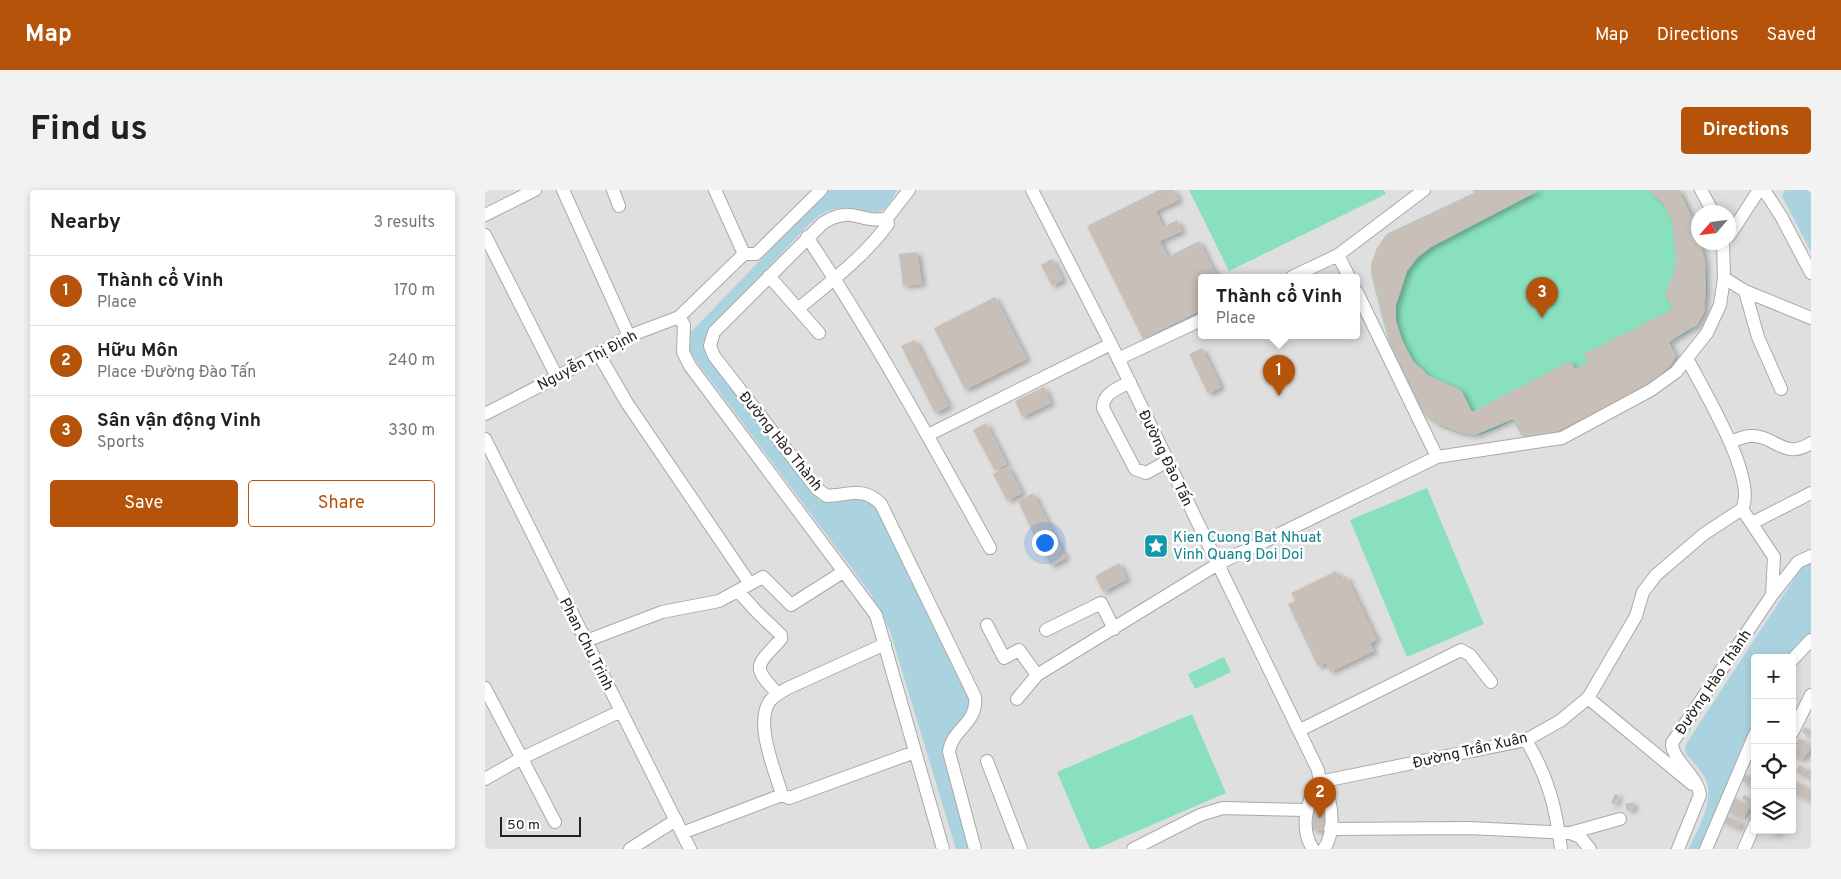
<!DOCTYPE html>
<meta charset="utf-8">
<style>
:root{--surface:#fff;--page:#f2f2f2;--text:#202124;--muted:#757577;--line:#e0e0e0;--accent:#b45309}
body{margin:0;font-family:Overpass,sans-serif;background:var(--page);color:var(--text)}
.controls{position:absolute;right:15px;bottom:15px;display:grid;overflow:hidden;border-radius:5px;box-shadow:0 2px 8px #0003}
.controls button{width:45px;height:45px;display:grid;place-items:center;padding:0;border:0;border-bottom:1px solid var(--line);background:var(--surface);color:var(--text);font:25px sans-serif}
.compass{position:absolute;left:1206px;top:15px;width:45px;height:45px;border-radius:50%;background:var(--surface);box-shadow:0 2px 8px #0003;rotate:242deg}
.scale{position:absolute;left:15px;bottom:12px;width:81px;box-sizing:border-box;padding-left:5px;border:2px solid #222;border-top:0;font-size:14px;line-height:18px;white-space:nowrap;color:#222;-webkit-text-stroke:4px #fff;paint-order:stroke}
.you{position:absolute;left:559px;top:352px;width:18px;height:18px;margin:-12px;border:4px solid #fff;border-radius:50%;background:#1a73e8;box-shadow:0 0 0 8px #1a73e833}
.badge{display:grid;place-items:center;width:32px;height:32px;border-radius:50%;background:var(--accent);color:#fff;font-size:16px;font-weight:700}
.pin{position:absolute;translate:-50% -41px;filter:drop-shadow(0 1px 2px #0008)}
.pin::after{content:'';position:absolute;top:26px;width:18px;height:15px;background:inherit;clip-path:polygon(0 0,100% 0,50% 100%)}
.popup{position:absolute;left:713px;top:84px;width:162px;height:65px;box-sizing:border-box;display:grid;place-content:center;border-radius:5px;background:var(--surface);filter:drop-shadow(0 1px 4px #0005);font-size:16px;white-space:nowrap;color:var(--muted)}
.popup b{font-size:19px;color:var(--text)}
.popup::after{content:'';position:absolute;left:50%;top:100%;margin-left:-10px;border:10px solid transparent;border-top-color:var(--surface)}
.list{margin:0;padding:0;list-style:none}
h2{display:flex;justify-content:space-between;align-items:center;height:65px;margin:0;padding:0 20px;font-size:21px}
h2 small{font-size:16px;font-weight:400;color:var(--muted)}
.list li{display:grid;grid-template-columns:32px 1fr auto;gap:15px;align-items:center;box-sizing:border-box;height:70px;padding:0 20px;border-top:1px solid var(--line)}
.list b{display:block;font-size:19px;white-space:nowrap}
.list p{margin:0;font-size:16px;white-space:nowrap;color:var(--muted)}
.list em{font-size:16px;font-style:normal;color:var(--muted)}
.actions{display:flex;gap:10px;padding:15px 20px}
.actions a{flex:1;padding:11px 0;border:1px solid var(--accent);border-radius:5px;text-align:center;font-size:18px;color:var(--accent)}
.actions .main{background:var(--accent);color:#fff}
.icon{flex:none;width:28px;height:28px;fill:none;stroke:currentColor;stroke-width:2;stroke-linecap:round;stroke-linejoin:round}
.map{position:relative;flex:none;width:1326px;height:659px;overflow:hidden;border-radius:5px}
header{display:flex;align-items:center;gap:30px;box-sizing:border-box;height:70px;padding:0 25px;background:var(--accent);color:#fff}
header strong{font-size:24px}
nav{display:flex;gap:28px;margin-inline-start:auto;font-size:18px}
.intro{display:flex;align-items:center;justify-content:space-between;box-sizing:border-box;height:120px;padding:0 30px}
h1{margin:0;font-size:35px}
.button{padding:12px 22px;border-radius:5px;background:var(--accent);color:#fff;font-size:18px;font-weight:700}
main{display:flex;gap:30px;padding:0 30px}
aside{flex:1;background:var(--surface);border-radius:5px;box-shadow:0 2px 8px #0003}
.map>svg:first-child{display:block}
.residential{fill:#e0dfdf;fill-rule:evenodd}
.pitch{fill:#88e0be}
.water{fill:#aad3df}
.building{fill:#c7bfb8;filter:url(#shadow)}
.lines{fill:none;stroke-linecap:round;stroke-linejoin:round}
.minor-casing{stroke:#a9a9a9;stroke-width:14}
.minor{stroke:#fff;stroke-width:12}
.labels{text-anchor:middle;stroke-width:5;stroke-linejoin:round;paint-order:stroke}
.street-label{font-size:15px;fill:#222;stroke:#fff}
.culture-label{font-size:15px;fill:#0d838f;stroke:#fff;text-anchor:start}
</style>
<header>
<strong>Map</strong>
<nav><a>Map</a><a>Directions</a><a>Saved</a></nav>
</header>
<div class="intro"><h1>Find us</h1><a class="button">Directions</a></div>
<main>
<aside>
<h2>Nearby<small>3 results</small></h2>
<ul class="list">
<li><span class="badge">1</span><div><b>Thành cổ Vinh</b><p>Place</p></div><em>170 m</em></li>
<li><span class="badge">2</span><div><b>Hữu Môn</b><p>Place · Đường Đào Tấn</p></div><em>240 m</em></li>
<li><span class="badge">3</span><div><b>Sân vận động Vinh</b><p>Sports</p></div><em>330 m</em></li>
</ul>
<div class="actions"><a class="main">Save</a><a>Share</a></div>
</aside>
<div class="map">
<svg width="1326" height="659" viewBox="0 0 1326 659">
<defs>
<filter id="shadow"><feDropShadow dx="4" dy="2.5" stdDeviation="2.5" flood-color="#0004"/></filter>
</defs>
<rect width="100%" height="100%" fill="#f2efe9"/>
<!-- residential -->
<path class="residential" d="M0 0H1326V659H0ZM1214 22H1244V52H1214ZM716 87H872V145H716ZM1270 468H1307V640H1270Z"/>
<!-- pitch -->
<path class="pitch" d="M704 0H899L901 4 744 81Z
M988 0H1194C1214 31 1234 99 1213 133 1208 141 1193 147 1185 152L1191 166 1185 176 1162 196 1075 240 1055 247 1037 246 1028 230C1017 235 1001 245 989 245 972 245 948 235 938 222 910 188 897 126 886 83V75L892 58 902 44 989 3Z
M942 298 999 434 922 467 865 330Z
M739 467 746 482 710 499 703 484Z
M707 524 741 603 611 659H605L572 582Z"/>
<!-- water -->
<path class="water" d="M343 0H412C408 6 405 15 399 19 386 31 360 8 334 26 320 37 308 51 296 64 272 89 249 114 225 139L229 175 335 311C356 314 378 299 392 321L484 505 486 521 464 545 486 659H471L405 441 386 404 203 160 204 144Z
M1300 0H1326V62L1297 6Z
M1326 370V445L1305 468H1270V535L1218 659H1204C1213 638 1232 608 1219 586 1213 577 1205 570 1200 561L1201 554 1317 377Z"/>
<!-- building -->
<path class="building" d="M674 0H689L694 10 671 21 678 37 692 30 697 41 675 51 683 67 714 51 732 87H716V120L658 149 602 36Z
M988 0H1055L946 57 933 67 922 81 911 115V131L917 150 928 171 944 186 976 200 987 222 1085 171 1090 179 1103 172 1099 164 1188 119 1180 103 1188 86 1191 68 1187 30 1179 15 1164 0H1194L1212 37 1220 71 1221 101 1219 122 1212 135 1184 152 1191 166 1185 176 1162 196 1075 240 1055 247 1037 246 1028 229 990 245 975 243 950 233 939 224 929 210 906 158 886 83V75L892 58 902 44 989 3Z
M432 62 437 94 418 96 414 64Z
M567 69 578 90 567 96 556 75Z
M510 107 542 169 480 200 449 138Z
M430 150 464 216 450 223 416 156Z
M717 158 736 197 723 204 704 164Z
M559 197 566 213 537 227 530 211Z
M501 233 522 274 510 281 488 240Z
M523 276 537 303 522 311 508 284Z
M548 303 581 368 566 376 561 366 559 367 533 311Z
M634 373 642 389 618 402 610 386Z
M851 381 855 389 861 386 892 450 885 453 889 461 845 482 841 473 833 477 803 414 810 411 806 403Z
M1320 537 1326 541V548L1317 542Z
M1314 548 1326 555V559L1317 570 1307 565 1312 556 1318 559 1310 554Z
M1314 575 1323 580 1319 587 1311 582Z
M1325 581 1326 582V591L1321 588Z
M1259 584 1270 589V597L1256 591Z
M1307 590 1326 599 1325 611 1307 602Z
M1130 604 1134 605 1130 615 1126 613Z
M1259 605 1270 611 1268 615 1257 609Z
M1244 606 1265 616 1259 628 1239 619Z
M1141 613H1149L1148 620H1141Z
M829 615 842 616 841 641 827 640Z
M1238 625 1256 632 1254 639 1236 631Z
M1281 640H1295L1292 645Z"/>
<g class="lines">
<defs>
<path id="minor" d="M78 0 144 146
M128 0 134 16
M230 0 259 64
M424 0 402 28C377 35 367 14 338 33L229 142 225 156 229 166 332 299 342 306C364 305 378 296 396 314L490 507C493 534 467 538 464 562L490 659
M547 0 626 154 833 580C834 594 840 597 844 609 848 624 848 646 839 659
M1216 0 1228 22
M1279 0 1296 26 1326 83
M0 25 50 0
M0 45 72 187
M1244 46 1274 0
M322 47C389 147 447 253 505 358
M853 65 864 87
M284 86 334 143
M807 87 853 65 939 0
M1239 88 1260 101 1326 128
M1260 101 1273 147 1296 199
M872 102 952 267
M313 119C344 93 379 67 403 34L402 28
M194 127 199 135 198 162 205 176 391 425 458 659
M113 163 142 213 265 394
M633 169 716 130
M645 192C632 199 618 203 618 218L650 279 661 283 683 271
M0 224 72 187 144 146 194 127 259 64H271L336 0
M443 245 626 154
M0 249 205 659
M1245 252C1251 250 1259 246 1265 246 1288 244 1300 271 1326 253
M1257 319 1289 367 1287 405
M1267 333 1326 303
M253 401 271 421 296 445V449C272 476 265 475 293 504
M502 435 519 468 534 460 552 485
M561 440 616 413 629 439
M101 451 177 422 234 411 278 387 306 415 358 382
M400 454 303 498C296 502 288 506 284 512 270 536 290 580 297 605L304 608 430 562
M1307 470 1326 450
M0 498 70 632
M1103 508 1207 594
M532 509 552 485 733 374 952 267 1077 248 1166 200 1191 182 1222 143 1235 115 1239 88 1238 52
M815 540 976 460 985 465 1006 492
M1307 543 1326 505
M1041 550C1063 587 1071 617 1076 659
M502 571 536 659
M0 589 37 568 136 521
M834 592 1041 550 1075 531 1103 508 1151 426 1158 402 1171 385 1219 344 1257 319C1273 289 1218 200 1203 170
M845 639 983 638 1085 643 1095 647 1105 659
M197 643 297 605
M1085 643 1135 629
M145 659 191 630
M648 659 715 625 738 618 821 620
M828 659C814 638 822 611 834 592
M1193 659 1215 605C1213 586 1186 569 1187 553L1287 405 1313 372 1326 366
M1221 659 1270 544
M1259 659 1270 634"/>
</defs>
<!-- minor casing -->
<use href="#minor" class="minor-casing"/>
<!-- minor -->
<use href="#minor" class="minor"/>
</g>
<!-- icons -->
<defs>
<symbol id="sight-square" viewBox="-11 -11 22 22"><rect x="-9" y="-9" width="18" height="18" rx="4" fill="#0f9aa8" stroke="#fff"/><path d="M0-6L1.8-2.2L6-1.7L2.9 1.2L3.7 5.4L0 3.3L-3.7 5.4L-2.9 1.2L-6-1.7L-1.8-2.2Z" fill="#fff"/></symbol>
</defs>
<g fill-rule="evenodd">
<use href="#sight-square" x="657" y="342" width="28" height="28"/>
</g>
<g class="labels">
<!-- street labels -->
<g class="street-label">
<text transform="translate(102 170) rotate(-28)" y="5">Nguyễn Thị Định</text>
<text transform="translate(296 251) rotate(51)" y="5">Đường Hào Thành</text>
<text transform="translate(681 268) rotate(64)" y="5">Đường Đào Tấn</text>
<text transform="translate(102 454) rotate(63)" y="5">Phan Chu Trinh</text>
<text transform="translate(1228 492) rotate(-56)" y="5">Đường Hào Thành</text>
<text transform="translate(985 560) rotate(-13)" y="5">Đường Trần Xuân</text>
</g>
<!-- culture labels -->
<g class="culture-label">
<text x="688" y="352">Kien Cuong Bat Nhuat<tspan x="688" dy="17">Vinh Quang Doi Doi</tspan></text>
</g>
</g>
</svg>
<div class="controls">
<button>+</button>
<button>−</button>
<button><svg class="icon" aria-label="locate" viewBox="0 0 24 24"><circle cx="12" cy="12" r="6"/><path d="M12 2v4M12 18v4M2 12h4M18 12h4"/></svg></button>
<button><svg class="icon" aria-label="layers" viewBox="0 0 24 24"><path d="M12 4l9 5-9 5-9-5zM3 14l9 5 9-5"/></svg></button>
</div>
<svg class="compass" viewBox="-18 -18 36 36"><path d="M0-13l5 13h-10z" fill="#e53935"/><path d="M0 13l5-13h-10z" fill="#757577"/></svg>
<div class="scale">50 m</div>
<div class="you"></div>
<div class="pin badge" style="left:794px;top:206px">1</div>
<div class="popup"><b>Thành cổ Vinh</b>Place</div>
<div class="pin badge" style="left:835px;top:628px">2</div>
<div class="pin badge" style="left:1057px;top:128px">3</div>
</div>
</main>
